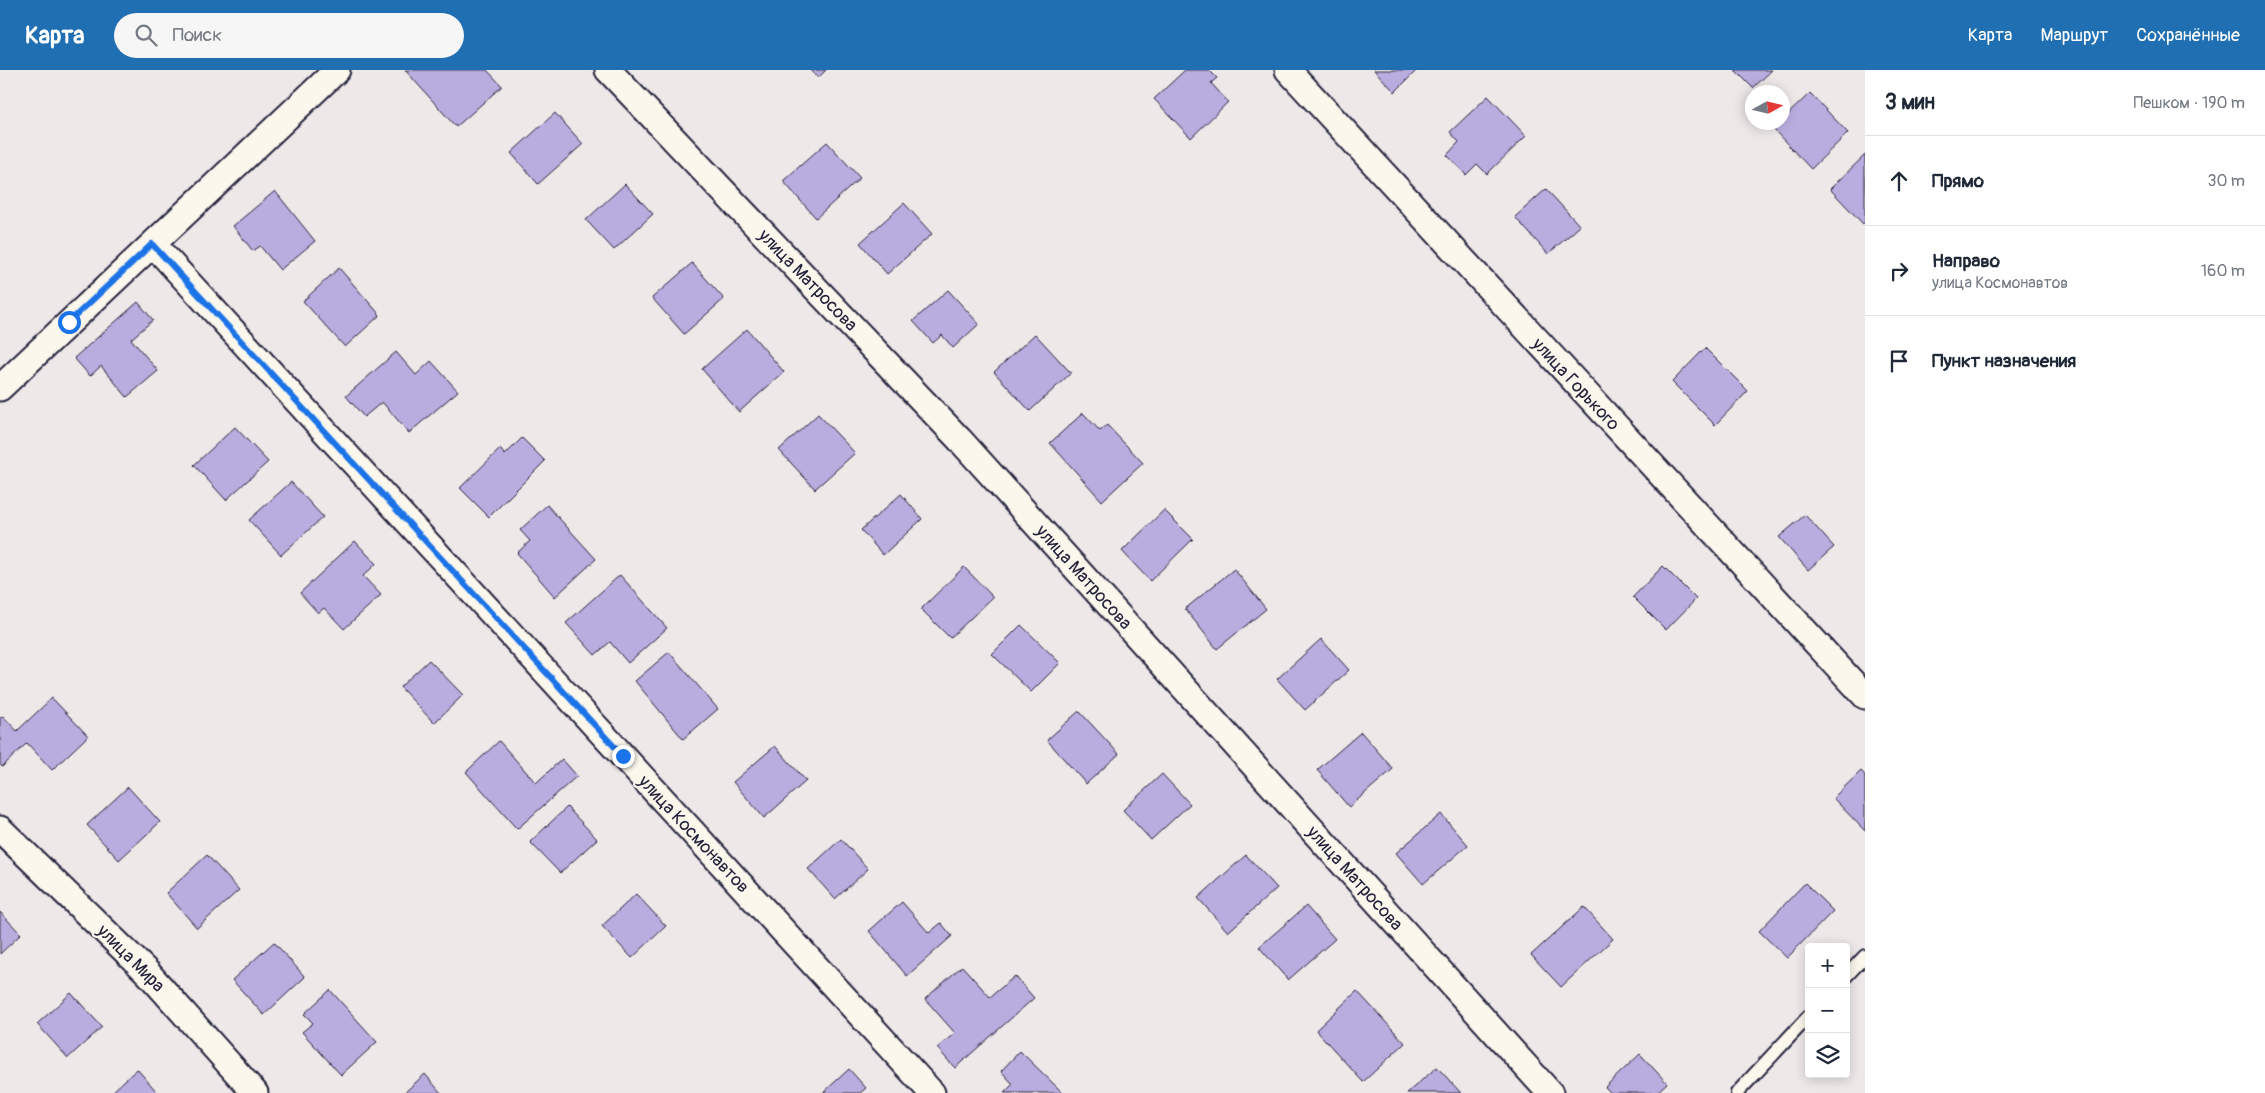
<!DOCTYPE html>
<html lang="ru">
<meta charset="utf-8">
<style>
:root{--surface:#fff;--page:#f6f6f7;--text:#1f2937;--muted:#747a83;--line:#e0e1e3;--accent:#1f6fb2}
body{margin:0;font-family:Pangolin,sans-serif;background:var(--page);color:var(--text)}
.controls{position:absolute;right:15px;bottom:15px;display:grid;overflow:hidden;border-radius:5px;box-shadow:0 2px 12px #0003}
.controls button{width:45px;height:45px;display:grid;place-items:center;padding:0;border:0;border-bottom:1px solid var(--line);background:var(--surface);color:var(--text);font:25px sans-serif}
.compass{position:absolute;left:1745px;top:15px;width:45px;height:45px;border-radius:50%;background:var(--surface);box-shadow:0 2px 12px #0003;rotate:82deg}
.stop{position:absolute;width:15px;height:15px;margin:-11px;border:4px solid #1a73e8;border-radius:50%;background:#fff}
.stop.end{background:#1a73e8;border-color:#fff;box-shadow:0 1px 5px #0008}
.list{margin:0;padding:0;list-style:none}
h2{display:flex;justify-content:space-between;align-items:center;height:65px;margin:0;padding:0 20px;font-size:21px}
h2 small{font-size:16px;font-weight:400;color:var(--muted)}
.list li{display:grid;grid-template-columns:32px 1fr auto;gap:15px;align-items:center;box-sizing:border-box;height:90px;padding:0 20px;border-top:1px solid var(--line)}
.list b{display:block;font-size:19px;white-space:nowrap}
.list p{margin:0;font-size:16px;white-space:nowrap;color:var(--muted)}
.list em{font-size:16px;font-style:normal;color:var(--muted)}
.icon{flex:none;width:28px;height:28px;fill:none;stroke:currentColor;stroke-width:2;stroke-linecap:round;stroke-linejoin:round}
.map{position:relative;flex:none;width:1865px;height:1023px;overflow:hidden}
header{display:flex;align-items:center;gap:30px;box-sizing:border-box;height:70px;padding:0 25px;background:var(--accent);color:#fff}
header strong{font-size:24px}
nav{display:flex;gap:28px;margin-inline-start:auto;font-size:18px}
.search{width:350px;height:45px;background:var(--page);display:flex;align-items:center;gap:12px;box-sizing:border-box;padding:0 18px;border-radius:28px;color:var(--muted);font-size:19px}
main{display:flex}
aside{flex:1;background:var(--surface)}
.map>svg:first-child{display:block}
.building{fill:#b8adde;stroke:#22223b}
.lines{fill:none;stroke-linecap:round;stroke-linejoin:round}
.lane-casing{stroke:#22223b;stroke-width:16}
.street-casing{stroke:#22223b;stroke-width:29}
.lane{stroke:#fbf7ec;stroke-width:12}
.street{stroke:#fbf7ec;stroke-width:25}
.route{stroke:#1a73e8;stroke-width:6}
.labels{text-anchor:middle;stroke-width:4.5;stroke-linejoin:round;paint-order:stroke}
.street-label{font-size:18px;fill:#22223b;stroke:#fbf7ec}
</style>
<header>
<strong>Карта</strong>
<div class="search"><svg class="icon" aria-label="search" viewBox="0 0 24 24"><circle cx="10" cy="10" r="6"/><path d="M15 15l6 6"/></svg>Поиск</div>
<nav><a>Карта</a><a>Маршрут</a><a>Сохранённые</a></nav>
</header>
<main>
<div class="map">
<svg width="1865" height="1023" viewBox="0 0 1865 1023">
<rect width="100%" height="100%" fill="#eee8e9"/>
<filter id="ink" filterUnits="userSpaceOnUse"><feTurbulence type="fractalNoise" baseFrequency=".02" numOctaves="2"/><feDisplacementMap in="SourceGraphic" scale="10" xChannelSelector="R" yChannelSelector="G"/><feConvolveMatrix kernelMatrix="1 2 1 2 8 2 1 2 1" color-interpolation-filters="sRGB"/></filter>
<g filter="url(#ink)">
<!-- building -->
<path class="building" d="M405 0H487L502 16 456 57Z
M811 0H826L818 8Z
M1185 0H1209L1217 8 1211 13 1228 32 1191 68 1154 29Z
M1374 0H1417L1395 22Z
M1735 0H1772L1753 18Z
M1810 23 1848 63 1811 99 1773 59 1782 52V50Z
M1488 26 1526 66 1487 104 1477 94 1466 105 1447 85 1459 72 1450 62Z
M555 43 583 74 538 114 511 83Z
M827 72 860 108 816 148 783 111Z
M1865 85V152L1863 154 1830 119Z
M625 114 653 144 614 180 586 150Z
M1546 119 1580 156 1548 184 1515 147Z
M275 121 315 171 280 200 260 176 253 181 233 156Z
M904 133 932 164 887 204 860 173Z
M692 193 724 229 684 264 652 228Z
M339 198 380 245 345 277 303 231Z
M948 220 979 254 953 278 942 265 933 273 913 251Z
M138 232 153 250 131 269 158 301 127 327 101 296 90 306 74 288Z
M747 259 784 302 739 342 702 299Z
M1035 264 1071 303 1030 341 994 302Z
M1705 278 1748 321 1715 355 1672 312Z
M396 282 416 305 431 291 458 321 409 363 382 332 364 347 346 326Z
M1083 343 1100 361 1107 355 1143 393 1102 431 1050 373Z
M818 344 855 383 815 419 779 380Z
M235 357 268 392 226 430 194 395Z
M522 368 545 391 489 447 460 418 500 379 505 385Z
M291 412 323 447 281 485 249 450Z
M901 424 922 449 883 485 861 460Z
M547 435 596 489 555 527 517 483 530 471 520 460Z
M1164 440 1193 469 1150 511 1122 481Z
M1805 445 1834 477 1808 500 1779 467Z
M355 471 376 494 363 506 381 525 344 559 324 538 318 543 300 523Z
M1663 496 1696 529 1666 560 1633 527Z
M964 497 993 527 950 568 921 539Z
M1234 499 1266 539 1217 579 1185 539Z
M620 505 667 558 628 593 610 572 595 585 566 553Z
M1021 555 1060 593 1031 622 992 584Z
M1321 569 1349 600 1305 640 1277 609Z
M669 582 718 639 683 669 635 611Z
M429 590 463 625 434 653 400 617Z
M52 628 88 666 52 700 27 673 2 697 0 694V648L3 646 17 661Z
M1079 641 1119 684 1086 714 1047 670Z
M1361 662 1393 699 1349 737 1317 700Z
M499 671 536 713 562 689 577 706 517 759 466 702Z
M775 676 806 711 764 748 733 712Z
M1861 701 1865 705V761L1833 728Z
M1162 704 1190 734 1151 770 1123 740Z
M128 717 160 752 119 790 87 755Z
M567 737 597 769 560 803 530 772Z
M1441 744 1468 775 1423 814 1396 783Z
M841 769 868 799 835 829 808 799Z
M207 785 239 820 197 858 166 823Z
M1246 785 1277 818 1228 862 1198 828Z
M1805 813 1833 841 1787 888 1759 861Z
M636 824 666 856 632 888 602 856Z
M902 832 929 863 941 853 952 866 907 906 869 861Z
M1306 836 1335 869 1288 910 1259 877Z
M1584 837 1613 869 1561 917 1531 885Z
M0 842 21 864 0 884Z
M274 872 305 907 264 945 232 910Z
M962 896 990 927 1015 906 1034 928 955 998 937 978 955 963 925 929Z
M330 920 377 972 341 1005 302 962 313 953 304 944Z
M1357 921 1405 973 1363 1012 1316 960Z
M71 923 102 957 68 988 37 954Z
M1020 981 1063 1023H1004L1013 1014 1001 1001Z
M1640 984 1667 1013 1656 1023H1611L1605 1017Z
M1437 997 1461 1023H1407Z
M137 999 158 1023H111Z
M849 999 866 1018 860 1023H823Z
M425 1004 441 1023H404Z"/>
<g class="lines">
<defs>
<path id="lane" d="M1846 906 1865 886
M1737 1023 1809 946"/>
<path id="street" d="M608 0 960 370 1550 1023
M1288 0 1865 626
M153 174 932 1023
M0 318 337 0
M0 759 148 903 255 1023"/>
</defs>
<!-- lane casing -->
<use href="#lane" class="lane-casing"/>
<!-- street casing -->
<use href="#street" class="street-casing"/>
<!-- lane -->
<use href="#lane" class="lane"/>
<!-- street -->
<use href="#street" class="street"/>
</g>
</g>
<g class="lines" filter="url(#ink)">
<!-- route -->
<path class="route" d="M69 252 152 174 623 686"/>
</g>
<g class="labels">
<!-- street labels -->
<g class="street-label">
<text transform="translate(808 210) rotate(46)" y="6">улица Матросова</text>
<text transform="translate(1576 314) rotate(47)" y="6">улица Горького</text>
<text transform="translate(1084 507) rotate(48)" y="6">улица Матросова</text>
<text transform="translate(694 764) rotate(47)" y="6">улица Космонавтов</text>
<text transform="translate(1355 808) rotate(48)" y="6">улица Матросова</text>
<text transform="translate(131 888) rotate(45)" y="6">улица Мира</text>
</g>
</g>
</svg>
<div class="controls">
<button>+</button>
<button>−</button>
<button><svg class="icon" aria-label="layers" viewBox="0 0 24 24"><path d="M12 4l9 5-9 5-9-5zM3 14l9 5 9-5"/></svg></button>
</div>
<svg class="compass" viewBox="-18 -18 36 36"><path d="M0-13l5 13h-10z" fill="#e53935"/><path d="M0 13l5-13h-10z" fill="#747a83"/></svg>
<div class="stop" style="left:69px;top:252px"></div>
<div class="stop end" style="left:623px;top:686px"></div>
</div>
<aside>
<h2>3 мин<small>Пешком · 190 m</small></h2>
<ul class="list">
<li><svg class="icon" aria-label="ahead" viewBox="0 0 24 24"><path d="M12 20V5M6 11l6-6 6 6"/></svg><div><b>Прямо</b></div><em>30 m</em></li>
<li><svg class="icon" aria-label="right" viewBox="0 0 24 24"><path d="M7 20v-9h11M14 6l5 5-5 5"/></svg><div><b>Направо</b><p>улица Космонавтов</p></div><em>160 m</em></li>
<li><svg class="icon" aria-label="arrive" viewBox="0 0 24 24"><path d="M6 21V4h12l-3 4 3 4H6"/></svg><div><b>Пункт назначения</b></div></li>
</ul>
</aside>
</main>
